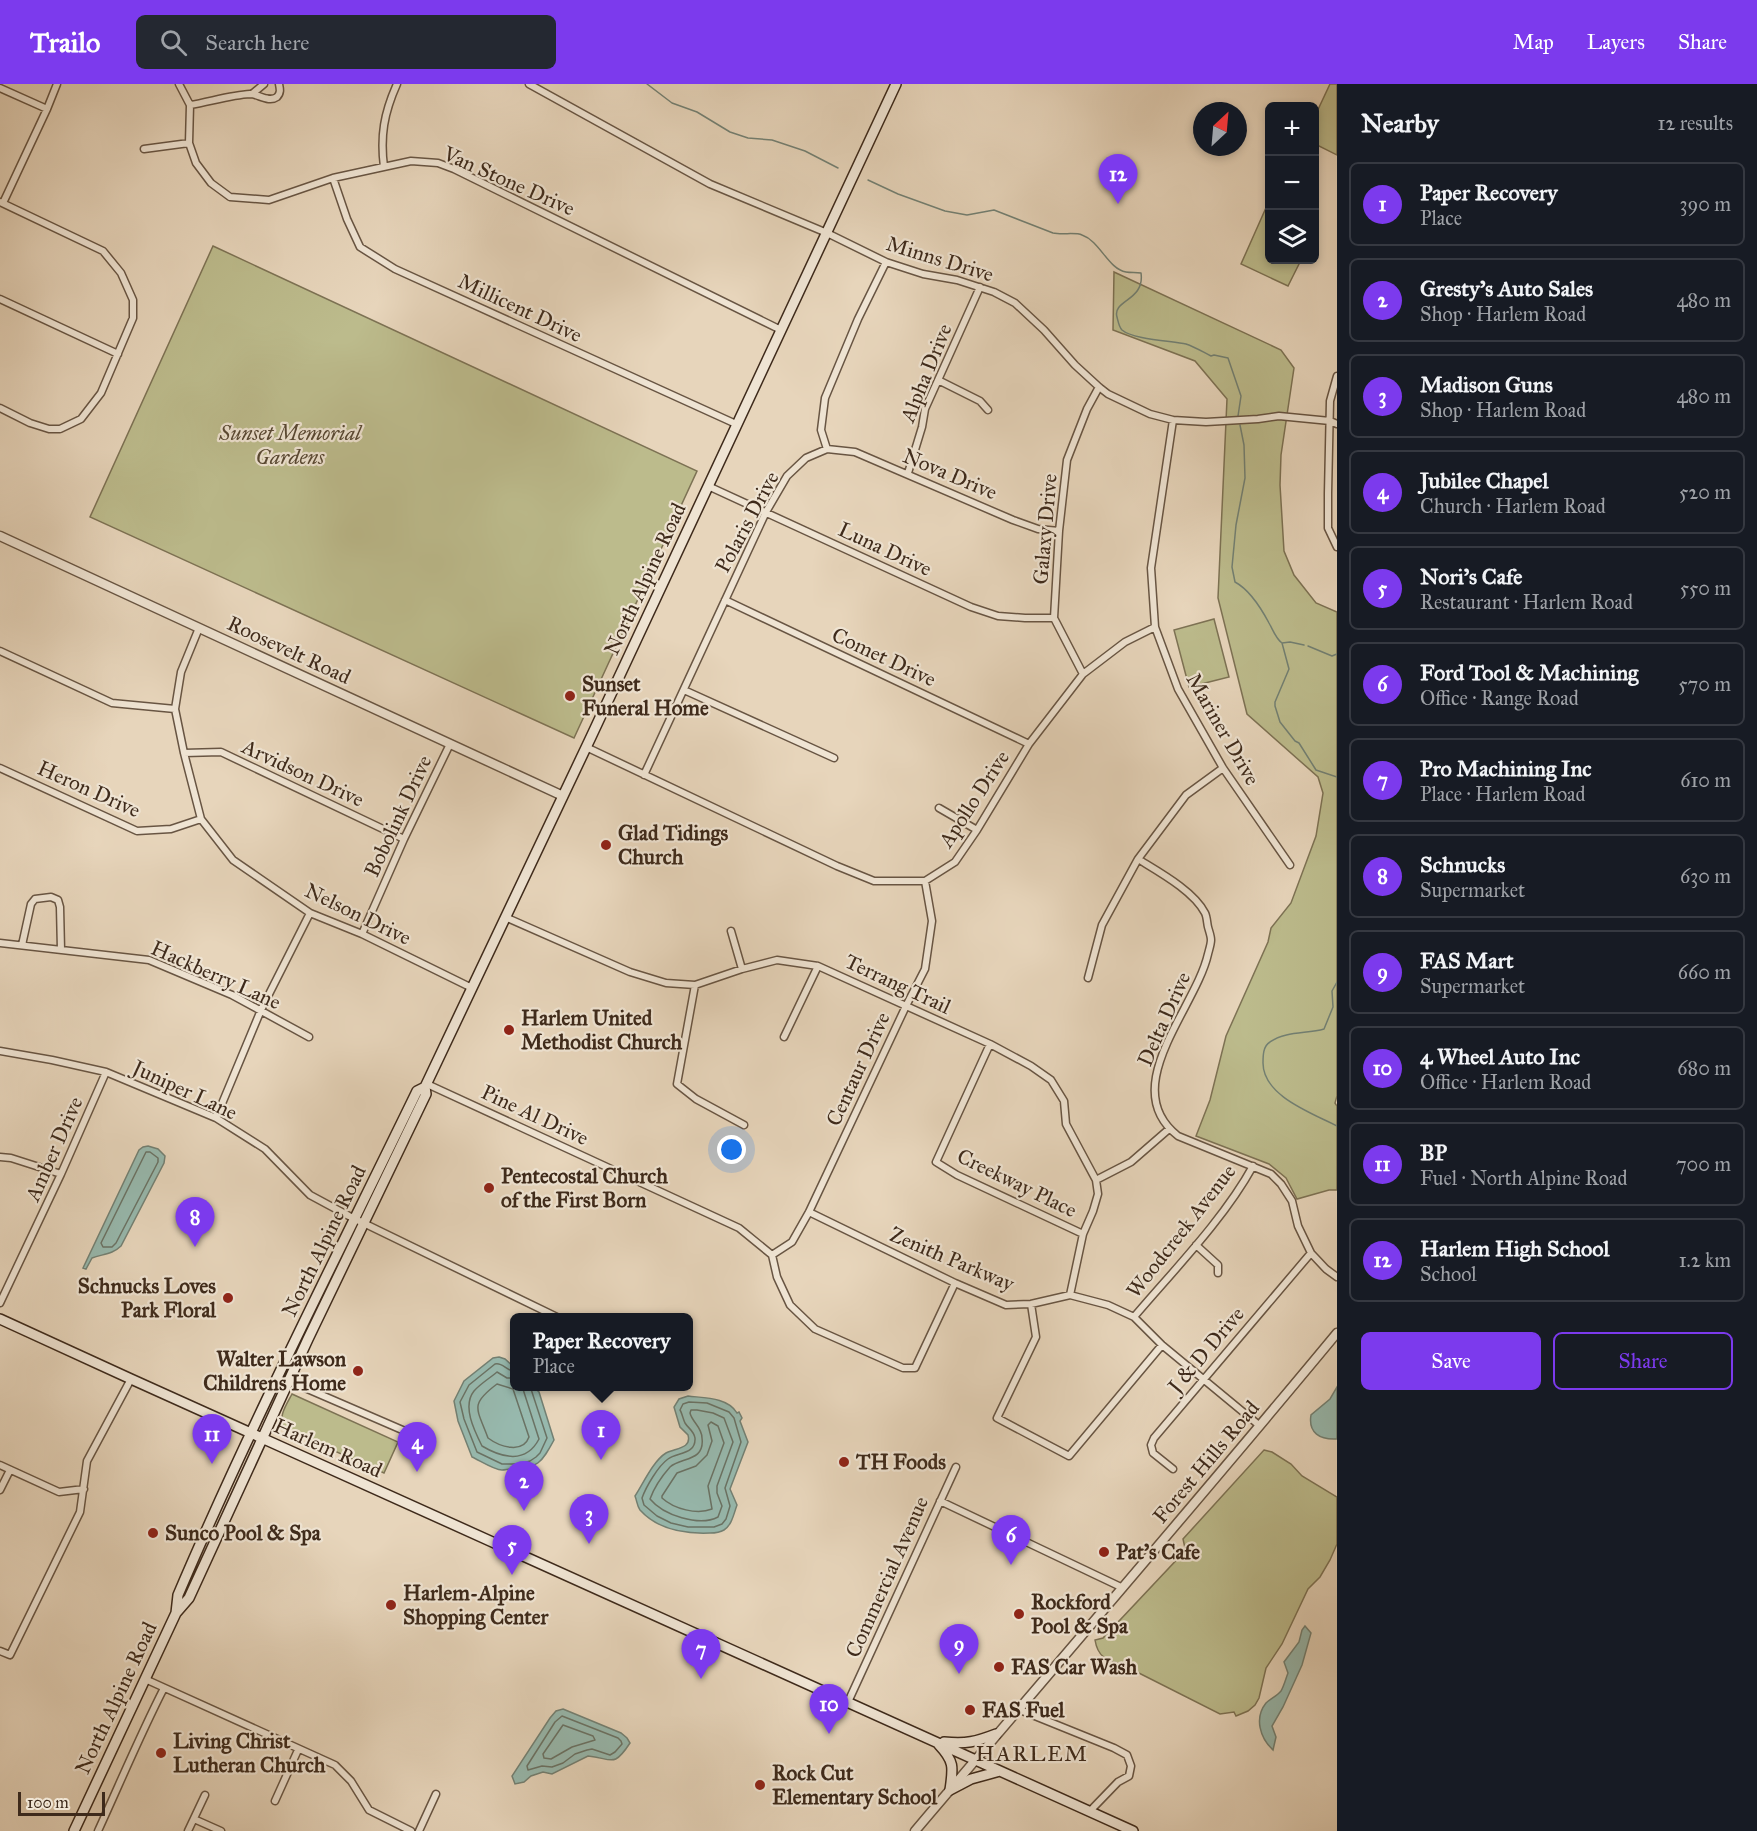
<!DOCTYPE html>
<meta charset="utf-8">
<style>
:root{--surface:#171b24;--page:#242831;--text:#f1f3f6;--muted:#9ea1a6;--line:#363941;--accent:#7c3aed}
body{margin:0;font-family:"IM FELL Great Primer",serif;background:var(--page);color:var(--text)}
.controls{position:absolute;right:18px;top:18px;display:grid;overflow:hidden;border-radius:9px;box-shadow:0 3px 9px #0003}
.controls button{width:54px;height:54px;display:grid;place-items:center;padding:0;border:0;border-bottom:2px solid var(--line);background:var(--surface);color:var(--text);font:30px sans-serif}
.compass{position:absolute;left:1193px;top:18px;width:54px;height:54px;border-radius:50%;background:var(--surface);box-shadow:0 3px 9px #0003;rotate:26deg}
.scale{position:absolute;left:18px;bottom:15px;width:87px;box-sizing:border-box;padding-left:6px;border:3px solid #3e2a1b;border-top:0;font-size:16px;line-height:21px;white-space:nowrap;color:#3e2a1b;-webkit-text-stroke:4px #efe4d3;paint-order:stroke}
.you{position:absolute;left:732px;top:1066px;width:21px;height:21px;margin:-15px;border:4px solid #fff;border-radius:50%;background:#1a73e8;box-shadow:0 0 0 9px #1a73e833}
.badge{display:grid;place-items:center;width:39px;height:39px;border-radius:50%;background:var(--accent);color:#fff;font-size:20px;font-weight:700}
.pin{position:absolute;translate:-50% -50px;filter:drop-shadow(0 2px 3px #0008)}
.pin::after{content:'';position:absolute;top:32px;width:21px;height:18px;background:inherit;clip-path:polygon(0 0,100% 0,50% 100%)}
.popup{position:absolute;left:510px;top:1229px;width:183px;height:78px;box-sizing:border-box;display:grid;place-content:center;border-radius:9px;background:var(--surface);filter:drop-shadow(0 2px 4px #0005);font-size:20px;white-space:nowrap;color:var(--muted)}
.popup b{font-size:22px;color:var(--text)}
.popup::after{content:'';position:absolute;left:50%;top:100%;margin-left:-12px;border:12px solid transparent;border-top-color:var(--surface)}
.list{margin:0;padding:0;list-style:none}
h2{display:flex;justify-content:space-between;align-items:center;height:78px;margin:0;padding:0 24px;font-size:26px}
h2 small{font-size:20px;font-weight:400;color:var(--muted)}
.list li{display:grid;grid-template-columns:39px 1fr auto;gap:18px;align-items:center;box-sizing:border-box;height:84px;margin:0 12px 12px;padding:0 12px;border:2px solid var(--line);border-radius:9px}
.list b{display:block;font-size:22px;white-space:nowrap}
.list p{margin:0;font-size:20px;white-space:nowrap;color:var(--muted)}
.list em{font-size:20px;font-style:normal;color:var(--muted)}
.actions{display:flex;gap:12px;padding:18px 24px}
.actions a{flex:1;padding:14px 0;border:2px solid var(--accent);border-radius:9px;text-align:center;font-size:21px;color:var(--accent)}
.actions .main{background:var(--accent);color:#fff}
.icon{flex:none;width:33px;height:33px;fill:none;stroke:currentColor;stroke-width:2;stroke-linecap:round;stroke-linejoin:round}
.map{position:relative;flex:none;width:1337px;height:1747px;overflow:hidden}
header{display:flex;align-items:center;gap:36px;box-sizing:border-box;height:84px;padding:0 30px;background:var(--accent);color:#fff}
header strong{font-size:28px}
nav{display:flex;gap:33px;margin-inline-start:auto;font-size:21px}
.search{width:420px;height:54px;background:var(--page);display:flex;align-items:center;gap:15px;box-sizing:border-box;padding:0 21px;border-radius:9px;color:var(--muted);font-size:22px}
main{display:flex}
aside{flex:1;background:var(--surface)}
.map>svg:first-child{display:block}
.green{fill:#bcbb8c;stroke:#7d7254;stroke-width:1.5}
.water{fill:#97b9ae;stroke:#738073;stroke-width:1.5}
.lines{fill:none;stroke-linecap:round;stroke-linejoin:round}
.shore{stroke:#6a7264;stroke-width:1.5}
.stream{stroke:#738073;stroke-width:1.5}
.minor-casing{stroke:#685543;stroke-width:9}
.tertiary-casing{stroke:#685543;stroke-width:11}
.secondary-casing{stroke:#3e2a1b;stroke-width:12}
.minor{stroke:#efe4d3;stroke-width:6}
.tertiary{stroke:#efe4d3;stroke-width:8}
.secondary{stroke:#efe4d3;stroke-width:9}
.poi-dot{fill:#8f2418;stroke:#efe4d3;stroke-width:2}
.labels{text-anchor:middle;stroke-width:4.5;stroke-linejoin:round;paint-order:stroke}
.street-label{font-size:21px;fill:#3e2a1b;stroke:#efe4d3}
.park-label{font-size:21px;font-style:italic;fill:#574732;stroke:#efe4d3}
.poi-label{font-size:21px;font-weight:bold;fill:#3e2a1b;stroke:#efe4d3;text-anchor:start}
.neighbourhood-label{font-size:22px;letter-spacing:1.5px;fill:#3e2a1b;stroke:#efe4d3}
</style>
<header>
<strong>Trailo</strong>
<div class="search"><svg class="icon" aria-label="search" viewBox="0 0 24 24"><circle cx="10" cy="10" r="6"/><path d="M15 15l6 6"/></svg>Search here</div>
<nav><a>Map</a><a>Layers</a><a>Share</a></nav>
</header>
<main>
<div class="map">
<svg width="1337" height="1747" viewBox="0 0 1337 1747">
<rect width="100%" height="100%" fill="#e7d5bb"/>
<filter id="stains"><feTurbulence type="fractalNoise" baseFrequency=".00333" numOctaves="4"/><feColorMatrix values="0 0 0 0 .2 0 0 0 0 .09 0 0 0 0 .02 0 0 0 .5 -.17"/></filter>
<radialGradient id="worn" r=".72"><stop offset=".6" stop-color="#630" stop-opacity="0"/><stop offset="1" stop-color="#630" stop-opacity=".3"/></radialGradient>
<!-- green -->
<path class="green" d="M1330 0H1337V71L1315 60V32Z
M1269 117 1270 176H1301L1288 202 1241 180Z
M213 162 697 387 574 654 90 433Z
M1114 188 1281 266 1294 284 1281 371 1280 401 1284 467 1294 491 1316 519 1337 528V1012L1335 1019 1337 1022V1106H1329L1297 1115 1286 1094 1269 1080 1196 1052 1210 1016 1226 952 1268 858 1271 844 1291 819 1316 752 1323 709 1318 693 1247 630 1218 514 1227 315 1195 277 1113 246Z
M1214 535 1229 593 1189 603 1174 546Z
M292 1310 398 1358 384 1389 285 1345C277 1334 286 1321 292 1310Z
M1264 1366 1272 1368 1291 1380 1302 1392 1337 1413V1460L1330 1476 1320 1493 1308 1505 1282 1560 1266 1584 1259 1614 1255 1621 1248 1627 1236 1632 1234 1628 1220 1630 1123 1581C1107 1576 1098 1574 1095 1556L1103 1554 1183 1469 1185 1464 1183 1455Z"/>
<!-- water -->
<path class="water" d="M148 1062 158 1065 165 1072 164 1079 121 1162C113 1170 103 1170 92 1174L86 1185 83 1184 139 1066 143 1063Z
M499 1273 505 1275 514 1283V1302L533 1303 539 1308 554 1356C542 1378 538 1385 511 1385 508 1385 505 1386 502 1386 494 1386 479 1376 472 1373L458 1337 454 1317 464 1297 493 1274Z
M1337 1303V1355C1320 1356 1308 1349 1311 1331L1330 1315Z
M688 1312C703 1314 728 1313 737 1329L739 1328 742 1334 740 1337 748 1358 730 1405 737 1421C734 1429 732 1441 724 1446 719 1449 715 1449 710 1449 686 1450 658 1446 640 1426 637 1422 637 1417 635 1412 643 1400 653 1377 666 1369 675 1364 692 1365 688 1351L680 1343 674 1323 679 1315Z
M1305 1542 1311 1549 1302 1581 1283 1623 1272 1642 1276 1653 1273 1666C1260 1654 1254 1634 1266 1619 1270 1615 1277 1612 1281 1607 1284 1602 1286 1594 1288 1589L1284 1578 1299 1558 1302 1546Z
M563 1625 621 1649 627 1654 630 1659C613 1685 612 1674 588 1672L552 1690 543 1688 531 1692 524 1698 515 1700 512 1692 550 1634 556 1627Z"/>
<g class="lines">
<!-- shore -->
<path class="shore" d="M146 1068H150L158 1074V1078L116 1159 112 1163H103L101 1159Z
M514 1287C506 1287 503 1278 495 1280L469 1301 460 1318 464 1335 477 1368 502 1380H520L530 1377 536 1373 540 1369 547 1354 530 1302
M514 1294H507L497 1288C490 1294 480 1300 474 1307 462 1322 474 1346 482 1362 502 1374 526 1380 539 1355L522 1302
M497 1300 513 1305 529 1353C523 1370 500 1363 488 1354 477 1324 469 1321 497 1300Z
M689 1318 707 1319 729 1328 734 1334 741 1358 725 1404 730 1422 726 1435 722 1440 714 1443H688L671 1439 657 1432 644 1421 642 1414C646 1403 658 1382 668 1375 677 1368 696 1371 695 1354 694 1347 688 1344 685 1339 683 1335 682 1329 680 1326L683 1320Z
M697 1326 713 1329 724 1334 733 1358 717 1402V1409L722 1422 718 1433C699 1443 663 1431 650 1415 654 1404 662 1392 670 1383 681 1373 705 1378 702 1354 702 1343 692 1338 690 1329L691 1326Z
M711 1338 718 1342 724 1359 708 1402 712 1425C697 1431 674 1425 662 1414V1412L677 1389 696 1382 707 1371 712 1357 708 1341Z
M562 1632 618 1654 621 1657 622 1660 615 1668 610 1671 592 1665 587 1666 575 1670 563 1679 552 1683 542 1682 528 1686 527 1682 555 1638Z
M563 1641 593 1652 595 1656 572 1663 551 1675 544 1674 543 1670Z"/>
<!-- stream -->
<path class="stream" d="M647 0 672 19 697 28 730 48 748 54 772 56 805 67 838 84
M868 96 898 110 945 127 967 131 994 126 1053 149C1062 151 1076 148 1082 151 1100 157 1108 185 1126 188 1131 189 1136 188 1141 189 1145 217 1112 216 1117 233 1118 237 1119 243 1122 246 1132 255 1171 257 1186 260 1195 263 1203 268 1211 272L1214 271 1228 274 1241 312 1238 332
M1240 341 1244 361 1245 394 1236 441 1232 483 1235 498C1250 506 1261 524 1269 539 1273 546 1276 555 1282 559L1289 585 1275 618V622L1280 638 1295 657 1299 659 1316 686 1337 693
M1282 559 1290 558 1304 561
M1308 562 1332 572 1337 570
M1337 898 1332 907 1333 923 1324 945C1307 950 1286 947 1270 958 1263 962 1263 972 1263 979 1263 1012 1312 1029 1337 1042"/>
<defs>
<path id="minor" d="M179 0 190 21 189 59 196 79 211 99 230 113 269 116 333 94 411 77 438 79 454 85 781 246
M529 0 710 100 827 149 886 178 923 190 957 196 994 208 1015 219 1044 246 1075 281 1099 303 1108 310 1150 330 1173 336 1206 338 1258 335 1279 332 1330 337 1337 340
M0 4 47 25
M252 10 264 0
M190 21C209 18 231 11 250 10 258 10 269 19 277 13 281 9 280 5 279 0
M144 65 189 59
M384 83C380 52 384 29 397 0
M333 94 347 135 360 163 395 185 736 340
M0 118 103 167 121 189 133 216V234L101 309 81 335 60 345H49L30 339 0 324
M3 119 47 25 57 0
M0 215 118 270
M1337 292 1330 317 1328 409V444L1337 463
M938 296 980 317 988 326
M1173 336 1151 484 1155 543 1178 605 1223 684 1290 781
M827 365 821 346 825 314 858 235 886 178
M908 389 922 343 925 325 980 203
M708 402 971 523 998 532 1025 534H1054
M725 516 1029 660
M199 544 181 588 175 625 184 669 201 735 233 776 310 829 362 850 472 904
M0 567 112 619 175 625
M1083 590 1054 534 1059 447 1067 376 1087 325 1099 303
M684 606 834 674
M586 663 837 782 874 797H925L955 778 977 746 1029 660 1083 590 1125 558 1155 543
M184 669 221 668 404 755
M0 684 137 747 171 745 201 735
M644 691 766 428 787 392 806 374 827 365 855 368 1013 436 1038 445 1059 447
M939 724 977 746
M1138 775C1159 788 1194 807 1205 829 1207 833 1207 839 1208 843 1209 847 1211 852 1211 856 1211 860 1209 866 1208 870 1196 924 1116 1004 1178 1052L1271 1090 1281 1100 1292 1117 1298 1142 1311 1169 1326 1185 1337 1193
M505 833 630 888 666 899 695 901 742 885 777 876 818 882 990 960 1031 982 1051 996 1064 1017 1066 1040 1096 1096 1098 1110 1093 1127 1083 1150 1070 1211
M731 847 742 885
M362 850 404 755 450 660
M0 859 149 876 232 911 309 953
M22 861 31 820 35 815 51 813 58 816 60 823 61 866
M1088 894 1102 841 1138 775 1186 711 1223 684
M695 901 677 1000 696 1015 744 1041
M784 953 818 882
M990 960 936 1078 957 1091 1083 1150
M0 967 52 976 106 988 216 1034 265 1065 310 1111 349 1132 559 1234
M427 1000 739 1144 772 1171 777 1193 790 1221 815 1245 903 1284H915L955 1199
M216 1034 261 926 310 829
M0 1073 11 1074 61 1090
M1096 1096 1131 1078 1169 1045
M809 1128 955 1199 1006 1221 1031 1220 1070 1211 1108 1221 1134 1233 1162 1261 1260 1342
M1196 1161 1218 1181V1189
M772 1171 792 1158 809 1128 906 922 925 885 932 837 925 797
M0 1219 61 1090 106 988
M1031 1220 1036 1253 997 1334 1069 1372 1162 1261
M1134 1233C1173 1187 1224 1135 1253 1082
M289 1297 407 1348
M0 1381 59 1408 84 1405
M1173 1385 1153 1369 1151 1361 1154 1354 1311 1169
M0 1406 10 1386
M940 1417 1123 1504
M0 1567 10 1571 80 1428 87 1377 131 1295
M145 1595 335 1681 351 1697 369 1726 411 1747
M848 1618 956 1383
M1020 1626 1114 1664 1127 1671 1131 1682 1129 1692 1118 1698 1090 1727
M275 1717 298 1666
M194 1735 221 1747
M98 1747C120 1699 140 1651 164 1604
M188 1747 205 1711
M419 1747 436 1710"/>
<path id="tertiary" d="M0 452 563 712
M915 1747C1056 1581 1198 1417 1337 1249"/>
<path id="secondary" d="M0 1235 131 1295 1133 1747
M176 1529 178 1511C251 1340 336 1174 417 1007L425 1003
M944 1658C967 1660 975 1658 996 1650
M939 1661C955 1678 953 1684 950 1706
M950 1706 971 1695 1000 1687
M74 1747 176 1529 189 1514 308 1255 426 1010 425 1003 591 653 896 0"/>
</defs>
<!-- minor casing -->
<use href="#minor" class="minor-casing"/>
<!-- tertiary casing -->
<use href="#tertiary" class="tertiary-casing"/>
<!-- secondary casing -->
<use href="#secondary" class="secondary-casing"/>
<!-- minor -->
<use href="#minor" class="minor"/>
<!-- tertiary -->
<use href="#tertiary" class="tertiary"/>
<!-- secondary -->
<use href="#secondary" class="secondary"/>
</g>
<!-- markers -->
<g class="poi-dot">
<circle cx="570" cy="612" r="6"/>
<circle cx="606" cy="761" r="6"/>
<circle cx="509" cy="946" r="6"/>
<circle cx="489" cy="1104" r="6"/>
<circle cx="228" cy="1214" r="6"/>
<circle cx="358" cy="1287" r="6"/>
<circle cx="844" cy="1378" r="6"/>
<circle cx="153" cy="1449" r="6"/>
<circle cx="1104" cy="1468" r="6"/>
<circle cx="391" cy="1521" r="6"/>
<circle cx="1019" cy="1530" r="6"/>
<circle cx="999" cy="1583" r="6"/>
<circle cx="970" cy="1626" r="6"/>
<circle cx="161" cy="1669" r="6"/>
<circle cx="760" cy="1701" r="6"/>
</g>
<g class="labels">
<!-- street labels -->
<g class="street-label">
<text transform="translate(509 97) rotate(24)" y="7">Van Stone Drive</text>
<text transform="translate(940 175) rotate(17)" y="7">Minns Drive</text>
<text transform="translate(520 224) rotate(25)" y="7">Millicent Drive</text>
<text transform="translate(926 289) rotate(-68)" y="7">Alpha Drive</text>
<text transform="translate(950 390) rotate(23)" y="7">Nova Drive</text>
<text transform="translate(747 438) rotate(-62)" y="7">Polaris Drive</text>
<text transform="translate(1045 445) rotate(-85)" y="7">Galaxy Drive</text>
<text transform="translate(885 465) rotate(25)" y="7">Luna Drive</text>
<text transform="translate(645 495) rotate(-65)" y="7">North Alpine Road</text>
<text transform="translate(289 566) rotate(25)" y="7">Roosevelt Road</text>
<text transform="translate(884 573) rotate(25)" y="7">Comet Drive</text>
<text transform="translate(1223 645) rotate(60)" y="7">Mariner Drive</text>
<text transform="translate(303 689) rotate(25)" y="7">Arvidson Drive</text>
<text transform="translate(89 705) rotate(24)" y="7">Heron Drive</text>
<text transform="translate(974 715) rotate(-57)" y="7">Apollo Drive</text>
<text transform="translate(398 732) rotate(-65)" y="7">Bobolink Drive</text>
<text transform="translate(358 830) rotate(26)" y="7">Nelson Drive</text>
<text transform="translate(216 891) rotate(24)" y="7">Hackberry Lane</text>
<text transform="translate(898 900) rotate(25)" y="7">Terrang Trail</text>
<text transform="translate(1164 935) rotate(-66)" y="7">Delta Drive</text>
<text transform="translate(858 985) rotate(-65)" y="7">Centaur Drive</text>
<text transform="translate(185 1006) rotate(25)" y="7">Juniper Lane</text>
<text transform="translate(535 1031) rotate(25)" y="7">Pine Al Drive</text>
<text transform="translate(54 1065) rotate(-66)" y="7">Amber Drive</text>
<text transform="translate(1017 1099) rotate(26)" y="7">Creekway Place</text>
<text transform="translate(1181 1147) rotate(-52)" y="7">Woodcreek Avenue</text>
<text transform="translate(324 1157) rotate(-64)" y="7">North Alpine Road</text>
<text transform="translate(952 1175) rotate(23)" y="7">Zenith Parkway</text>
<text transform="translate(1206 1266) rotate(-50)" y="7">J &amp; D Drive</text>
<text transform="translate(328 1364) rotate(24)" y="7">Harlem Road</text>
<text transform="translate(1206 1378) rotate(-50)" y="7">Forest Hills Road</text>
<text transform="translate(887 1493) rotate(-66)" y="7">Commercial Avenue</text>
<text transform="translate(116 1614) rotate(-65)" y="7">North Alpine Road</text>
</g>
<!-- park labels -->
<g class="park-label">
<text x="290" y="356">Sunset Memorial<tspan x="290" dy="24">Gardens</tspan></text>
</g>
<!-- poi labels -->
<g class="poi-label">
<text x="582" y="607">Sunset<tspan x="582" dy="24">Funeral Home</tspan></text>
<text x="618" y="756">Glad Tidings<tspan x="618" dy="24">Church</tspan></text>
<text x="521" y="941">Harlem United<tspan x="521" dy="24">Methodist Church</tspan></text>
<text x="501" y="1099">Pentecostal Church<tspan x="501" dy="24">of the First Born</tspan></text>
<text x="216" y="1209" text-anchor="end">Schnucks Loves<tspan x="216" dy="24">Park Floral</tspan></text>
<text x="346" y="1282" text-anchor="end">Walter Lawson<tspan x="346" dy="24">Childrens Home</tspan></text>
<text x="856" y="1385">TH Foods</text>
<text x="165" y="1456">Sunco Pool &amp; Spa</text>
<text x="1116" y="1475">Pat's Cafe</text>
<text x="403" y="1516">Harlem-Alpine<tspan x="403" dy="24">Shopping Center</tspan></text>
<text x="1031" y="1525">Rockford<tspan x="1031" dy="24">Pool &amp; Spa</tspan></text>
<text x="1011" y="1590">FAS Car Wash</text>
<text x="982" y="1633">FAS Fuel</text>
<text x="173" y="1664">Living Christ<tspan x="173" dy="24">Lutheran Church</tspan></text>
<text x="772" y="1696">Rock Cut<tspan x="772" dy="24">Elementary School</tspan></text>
</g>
<!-- neighbourhood labels -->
<g class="neighbourhood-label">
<text x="1032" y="1677">HARLEM</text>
</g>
</g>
<rect width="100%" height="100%" filter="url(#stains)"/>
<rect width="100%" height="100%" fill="url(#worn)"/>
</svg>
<div class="controls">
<button>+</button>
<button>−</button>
<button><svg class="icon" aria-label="layers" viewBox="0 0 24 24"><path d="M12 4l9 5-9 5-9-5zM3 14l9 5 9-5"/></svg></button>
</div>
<svg class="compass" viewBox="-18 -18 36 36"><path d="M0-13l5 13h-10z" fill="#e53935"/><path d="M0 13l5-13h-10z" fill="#9ea1a6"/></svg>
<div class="scale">100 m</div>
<div class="you"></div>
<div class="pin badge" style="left:601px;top:1376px">1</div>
<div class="popup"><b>Paper Recovery</b>Place</div>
<div class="pin badge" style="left:524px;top:1427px">2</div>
<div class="pin badge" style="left:589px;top:1460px">3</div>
<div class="pin badge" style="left:417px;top:1388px">4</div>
<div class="pin badge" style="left:512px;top:1491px">5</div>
<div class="pin badge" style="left:1011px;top:1481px">6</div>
<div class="pin badge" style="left:701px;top:1595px">7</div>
<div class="pin badge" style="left:195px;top:1163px">8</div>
<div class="pin badge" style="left:959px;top:1590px">9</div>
<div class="pin badge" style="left:829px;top:1650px">10</div>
<div class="pin badge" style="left:212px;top:1380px">11</div>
<div class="pin badge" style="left:1118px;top:120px">12</div>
</div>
<aside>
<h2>Nearby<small>12 results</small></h2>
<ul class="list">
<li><span class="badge">1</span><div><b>Paper Recovery</b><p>Place</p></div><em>390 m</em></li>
<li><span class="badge">2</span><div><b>Gresty's Auto Sales</b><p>Shop · Harlem Road</p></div><em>480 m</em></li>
<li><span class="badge">3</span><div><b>Madison Guns</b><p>Shop · Harlem Road</p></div><em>480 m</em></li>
<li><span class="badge">4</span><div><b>Jubilee Chapel</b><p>Church · Harlem Road</p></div><em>520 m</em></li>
<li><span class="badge">5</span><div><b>Nori's Cafe</b><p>Restaurant · Harlem Road</p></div><em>550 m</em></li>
<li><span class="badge">6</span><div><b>Ford Tool &amp; Machining</b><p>Office · Range Road</p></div><em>570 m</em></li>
<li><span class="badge">7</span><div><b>Pro Machining Inc</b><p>Place · Harlem Road</p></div><em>610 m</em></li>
<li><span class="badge">8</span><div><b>Schnucks</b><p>Supermarket</p></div><em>630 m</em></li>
<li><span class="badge">9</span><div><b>FAS Mart</b><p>Supermarket</p></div><em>660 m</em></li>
<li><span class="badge">10</span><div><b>4 Wheel Auto Inc</b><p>Office · Harlem Road</p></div><em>680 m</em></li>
<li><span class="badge">11</span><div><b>BP</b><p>Fuel · North Alpine Road</p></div><em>700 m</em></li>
<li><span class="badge">12</span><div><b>Harlem High School</b><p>School</p></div><em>1.2 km</em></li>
</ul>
<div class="actions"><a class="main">Save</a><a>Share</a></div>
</aside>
</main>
